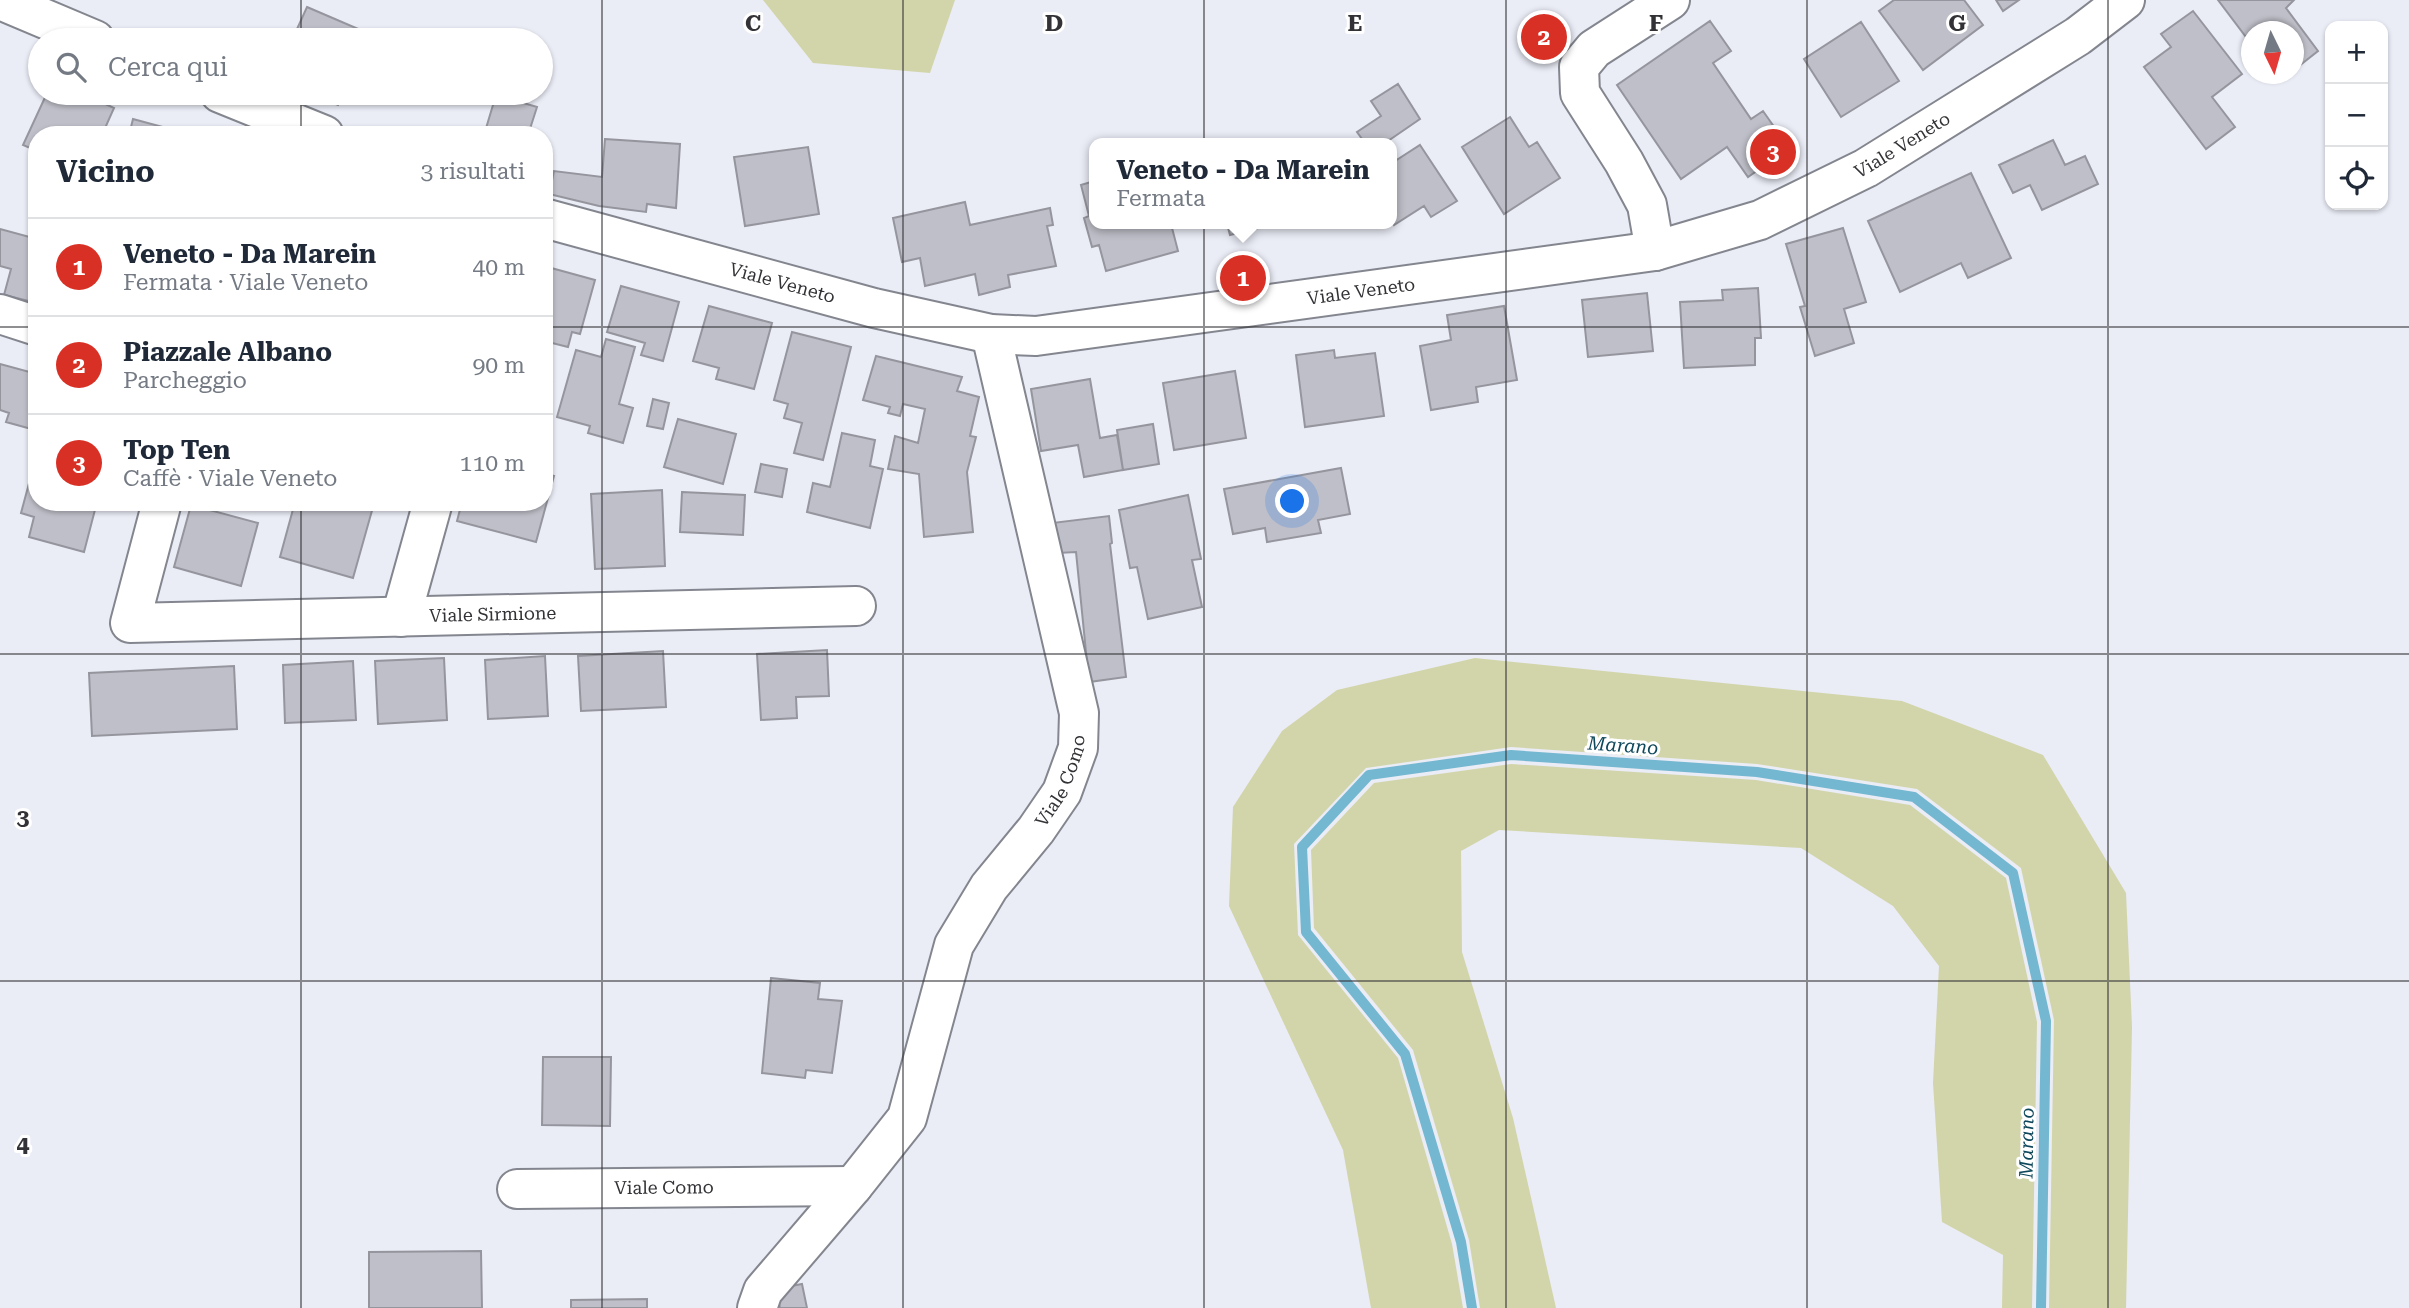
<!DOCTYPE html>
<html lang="it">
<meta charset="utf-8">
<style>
:root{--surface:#fff;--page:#f6f6f7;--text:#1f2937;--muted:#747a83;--line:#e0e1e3;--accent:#d93025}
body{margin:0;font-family:"Roboto Serif",serif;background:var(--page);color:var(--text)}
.controls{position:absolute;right:21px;top:21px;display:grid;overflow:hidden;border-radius:14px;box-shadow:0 2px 5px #0004}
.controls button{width:63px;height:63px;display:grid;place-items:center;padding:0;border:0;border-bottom:2px solid var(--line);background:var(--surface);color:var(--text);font:35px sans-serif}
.compass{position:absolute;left:2241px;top:21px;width:63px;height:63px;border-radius:50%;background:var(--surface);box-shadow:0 2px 5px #0004;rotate:175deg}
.you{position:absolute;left:1293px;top:502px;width:24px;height:24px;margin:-18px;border:5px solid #fff;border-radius:50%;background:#1a73e8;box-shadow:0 0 0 10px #1a73e833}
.badge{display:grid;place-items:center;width:46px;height:46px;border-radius:50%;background:var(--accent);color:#fff;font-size:23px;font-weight:700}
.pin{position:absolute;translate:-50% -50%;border:4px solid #fff;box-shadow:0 2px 7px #0006}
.popup{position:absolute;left:1089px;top:138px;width:308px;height:91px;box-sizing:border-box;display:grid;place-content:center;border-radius:14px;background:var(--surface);filter:drop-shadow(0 2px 5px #0005);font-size:23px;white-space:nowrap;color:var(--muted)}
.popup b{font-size:26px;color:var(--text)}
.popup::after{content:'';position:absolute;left:50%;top:100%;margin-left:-14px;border:14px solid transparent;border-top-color:var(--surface)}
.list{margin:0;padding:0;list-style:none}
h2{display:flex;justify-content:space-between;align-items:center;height:91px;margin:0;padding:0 28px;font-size:30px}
h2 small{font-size:23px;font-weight:400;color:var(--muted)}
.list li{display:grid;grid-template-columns:46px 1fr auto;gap:21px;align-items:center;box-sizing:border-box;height:98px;padding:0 28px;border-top:2px solid var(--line)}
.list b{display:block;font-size:26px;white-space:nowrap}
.list p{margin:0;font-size:23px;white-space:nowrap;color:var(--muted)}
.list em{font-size:23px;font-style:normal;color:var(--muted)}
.icon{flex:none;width:38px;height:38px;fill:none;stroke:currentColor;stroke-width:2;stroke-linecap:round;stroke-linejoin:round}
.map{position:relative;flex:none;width:2409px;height:1308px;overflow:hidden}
.search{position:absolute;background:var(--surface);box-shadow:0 2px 5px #0004;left:28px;top:28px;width:525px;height:77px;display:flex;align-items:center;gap:18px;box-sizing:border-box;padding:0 24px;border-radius:38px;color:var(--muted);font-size:26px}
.panel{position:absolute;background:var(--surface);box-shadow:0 2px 5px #0004;left:28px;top:126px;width:525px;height:385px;border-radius:28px}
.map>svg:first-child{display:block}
.green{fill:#d2d5a9}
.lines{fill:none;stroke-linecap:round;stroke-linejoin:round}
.stream{stroke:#74b7d0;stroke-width:10}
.building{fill:#bfbfc9;stroke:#95959e;stroke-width:2}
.street-casing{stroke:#84868f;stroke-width:42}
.secondary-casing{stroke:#84868f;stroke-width:42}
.street{stroke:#fff;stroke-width:38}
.secondary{stroke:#fff;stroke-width:38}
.grid{fill:none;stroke:#333337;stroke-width:2;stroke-opacity:0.55}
.labels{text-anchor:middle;stroke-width:6;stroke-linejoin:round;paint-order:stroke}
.street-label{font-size:18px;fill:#333337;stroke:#fff}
.water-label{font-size:19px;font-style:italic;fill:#0f485b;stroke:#fff}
.grid-label{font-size:23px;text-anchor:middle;font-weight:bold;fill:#333337;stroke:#fff;stroke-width:6;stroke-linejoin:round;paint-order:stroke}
</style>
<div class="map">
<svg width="2409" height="1308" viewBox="0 0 2409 1308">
<rect width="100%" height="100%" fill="#eaecf6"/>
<!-- green -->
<path class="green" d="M763 0H955L930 73 813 63Z
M1475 658 1902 701 2043 755 2126 893 2132 1027 2126 1308H2049L2054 1020 2021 868 1917 789 1757 764 1511 747 1366 768 1294 844 1298 935 1398 1058 1452 1244 1463 1308H1371L1343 1150 1229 906 1233 807 1282 731 1337 690Z
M1511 764 1756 780 1910 805 2006 878 2037 1022 2032 1308H2002L2003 1255 1942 1222 1933 1083 1939 966 1893 906 1801 848 1499 830 1461 851 1462 952 1513 1118 1556 1308H1480L1469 1240 1413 1050 1314 928 1311 850 1374 783Z"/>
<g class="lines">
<!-- stream -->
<path class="stream" d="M1472 1308 1461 1242 1405 1054 1306 932 1302 847 1369 775 1511 755 1757 772 1914 797 2013 873 2046 1021 2041 1308"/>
</g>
<!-- building -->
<path class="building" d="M1894 0H1964L1983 25 1923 70 1879 11Z
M1996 0H2019L2003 11Z
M2218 0H2294L2286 8 2318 51 2294 70V32H2252V45Z
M307 7 370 34 367 40H292Z
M2193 11 2242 74 2212 97 2235 127 2206 149 2144 67 2171 47 2161 34Z
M1710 21 1731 51 1713 63 1751 119 1763 111 1789 148 1748 177 1727 147 1681 179 1617 85Z
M1861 22 1899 81 1841 117 1804 59Z
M1398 84 1420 119 1385 143H1365L1357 132 1381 116 1371 101Z
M47 93H82L114 108 102 135H37V151L23 145Z
M310 93H344L338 105Z
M496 95 537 107 528 135H484Z
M1510 117 1529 147 1537 142 1560 178 1504 214 1462 147Z
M133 119 170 129 169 135H129Z
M605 139 680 144 676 208 647 204 646 212 599 206 549 194 554 171 602 177Z
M2053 140 2065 165 2085 156 2098 184 2042 210 2030 185 2013 193 1999 165Z
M1420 145 1457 201 1431 217 1424 206 1394 225 1392 221V163Z
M808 147 819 214 745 226 734 157Z
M1971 173 2011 258 1968 278 1961 263 1900 292 1868 221Z
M1094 181V224H1171L1178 251 1106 271 1099 245 1092 247 1084 218 1089 216 1081 185Z
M965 202 970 225 1050 208 1053 225 1047 226 1056 266 1008 275 1010 287 979 295 975 274 925 286 920 258 902 262 893 218Z
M1227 224H1274L1230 235Z
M1843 228 1866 302 1844 309 1854 343 1815 356 1800 307 1805 306 1786 244Z
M0 229 37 239V303L4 295 11 269 0 266Z
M544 266 595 280 580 334 572 332 568 347 544 341Z
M621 286 679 302 663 361 641 355 645 343 607 332Z
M1758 288 1761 338H1755V365L1684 368 1680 302 1723 300 1722 290Z
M1647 293 1653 351 1588 357 1582 300Z
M709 306 772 323 754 389 716 379 719 368 693 361Z
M1504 306 1517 380 1476 387 1478 402 1431 410 1420 346 1451 340 1447 315Z
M792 332 851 347 823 460 794 453 802 423 784 418 788 404 774 400Z
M606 339 635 347 619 404 633 408 623 443 588 433 590 426 557 417 576 350 601 357Z
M1334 350 1335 358 1375 353 1384 416 1305 427 1296 355Z
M876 356 962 377 957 391 979 397 970 436 976 437 967 472 973 532 924 537 919 474 888 469 895 436 918 443 925 409 903 404 900 416 888 413 890 407 863 400Z
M0 364 37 374V422L35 430 6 422 9 413 0 410Z
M1235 371 1246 438 1174 450 1163 383Z
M1090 379 1100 438 1117 435 1123 470 1084 477 1078 445 1041 451 1031 389Z
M544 380 552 382 547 413 544 412Z
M653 399 669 403 663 429 647 426Z
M678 419 736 434 723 484 664 467Z
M1153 424 1159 464 1123 470 1117 430Z
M842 433 875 440 870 466 883 469 870 528 807 512 813 483 830 487Z
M35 461 37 502H97L84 552 29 537 34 517 21 513Z
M761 464 787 469 782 497 755 492Z
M1341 468 1350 514 1318 520 1321 533 1267 542 1265 528 1233 534 1224 489Z
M544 473 554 476 536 542 457 521 462 502H544Z
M662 490 665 566 595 569 591 494Z
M682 492 745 495 743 535 680 532Z
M1188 495 1201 559 1192 560 1202 607 1148 619 1137 567 1130 568 1119 510Z
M295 502H355L373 507 353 578 280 557Z
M191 505 258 523 241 586 174 567Z
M1109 516 1112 543 1110 544 1126 677 1089 682 1076 552 1058 553 1052 523Z
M827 650 829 696 796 697 797 718 761 720 757 654Z
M663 651 666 707 581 711 578 656Z
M545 656 548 716 488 719 485 660Z
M444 658 447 720 378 724 375 661Z
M353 661 356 720 285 723 283 665Z
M234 666 237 729 92 736 89 673Z
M771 978 820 983 818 999 842 1001 832 1073 806 1070 805 1078 762 1073Z
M543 1057H611L610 1126 542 1125Z
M481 1251 482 1308H369V1252Z
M802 1284 807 1308H780L776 1289Z
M647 1299V1308H571V1300Z"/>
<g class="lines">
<defs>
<g id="street">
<path d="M1655 251 1647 205 1624 162 1580 93 1579 67 1594 49 1670 0"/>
<path d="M0 314 37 326"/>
<path id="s1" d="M162 502 130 623 856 606"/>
<path d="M401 617 433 502"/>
<path id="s2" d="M517 1189 853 1186"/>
<path id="s3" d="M757 1308 763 1291 853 1186 907 1118 954 945 989 887 1036 830 1062 792 1078 748 1079 713 991 334"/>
</g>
<g id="secondary">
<path d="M0 0 95 40"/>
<path d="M220 93 324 135"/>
<path id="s4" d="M544 218 874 308 991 334 1036 336 1655 251 1760 220 1866 168 2078 36 2125 0"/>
</g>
</defs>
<!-- street casing -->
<use href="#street" class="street-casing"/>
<!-- secondary casing -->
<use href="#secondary" class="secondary-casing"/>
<!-- street -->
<use href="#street" class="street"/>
<!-- secondary -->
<use href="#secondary" class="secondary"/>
</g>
<!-- grid -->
<path class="grid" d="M301 0V40M602 0V1308M903 0V1308M1204 0V1308M1506 0V1308M1807 0V1308M2108 0V1308M301 93V135M0 327H37M544 327H2409M301 502V1308M0 654H2409M0 981H2409"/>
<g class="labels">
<!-- street labels -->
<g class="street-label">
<text dy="6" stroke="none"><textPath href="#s4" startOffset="1402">Viale Veneto</textPath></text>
<text dy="6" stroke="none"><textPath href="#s4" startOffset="247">Viale Veneto</textPath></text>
<text dy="6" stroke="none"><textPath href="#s4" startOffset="835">Viale Veneto</textPath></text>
<text dy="6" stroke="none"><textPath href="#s1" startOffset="488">Viale Sirmione</textPath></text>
<text dy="6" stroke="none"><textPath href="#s3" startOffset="620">Viale Como</textPath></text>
<text dy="6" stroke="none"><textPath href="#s2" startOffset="147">Viale Como</textPath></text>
</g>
<!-- water labels -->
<g class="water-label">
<text transform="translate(1623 745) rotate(4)" y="7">Marano</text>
<text transform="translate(2026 1143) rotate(-89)" y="7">Marano</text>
</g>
</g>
<g class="grid-label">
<text x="753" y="31">C</text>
<text x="1054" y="31">D</text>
<text x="1355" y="31">E</text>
<text x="1656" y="31">F</text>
<text x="1957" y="31">G</text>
<text x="23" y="825">3</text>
<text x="23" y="1152">4</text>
</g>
</svg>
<div class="controls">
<button>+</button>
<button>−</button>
<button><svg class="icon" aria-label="locate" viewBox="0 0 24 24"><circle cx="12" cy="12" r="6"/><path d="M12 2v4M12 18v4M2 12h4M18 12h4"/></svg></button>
</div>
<svg class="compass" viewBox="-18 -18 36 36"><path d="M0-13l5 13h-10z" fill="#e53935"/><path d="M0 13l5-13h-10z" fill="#747a83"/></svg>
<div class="you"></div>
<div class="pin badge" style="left:1243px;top:278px">1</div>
<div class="popup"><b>Veneto - Da Marein</b>Fermata</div>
<div class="pin badge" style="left:1544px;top:37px">2</div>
<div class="pin badge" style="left:1773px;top:152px">3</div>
<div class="search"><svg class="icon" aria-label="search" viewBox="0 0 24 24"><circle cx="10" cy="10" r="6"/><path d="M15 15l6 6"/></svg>Cerca qui</div>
<section class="panel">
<h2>Vicino<small>3 risultati</small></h2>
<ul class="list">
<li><span class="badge">1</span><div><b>Veneto - Da Marein</b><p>Fermata · Viale Veneto</p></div><em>40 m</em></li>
<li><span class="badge">2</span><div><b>Piazzale Albano</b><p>Parcheggio</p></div><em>90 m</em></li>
<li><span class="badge">3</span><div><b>Top Ten</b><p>Caffè · Viale Veneto</p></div><em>110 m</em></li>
</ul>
</section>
</div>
